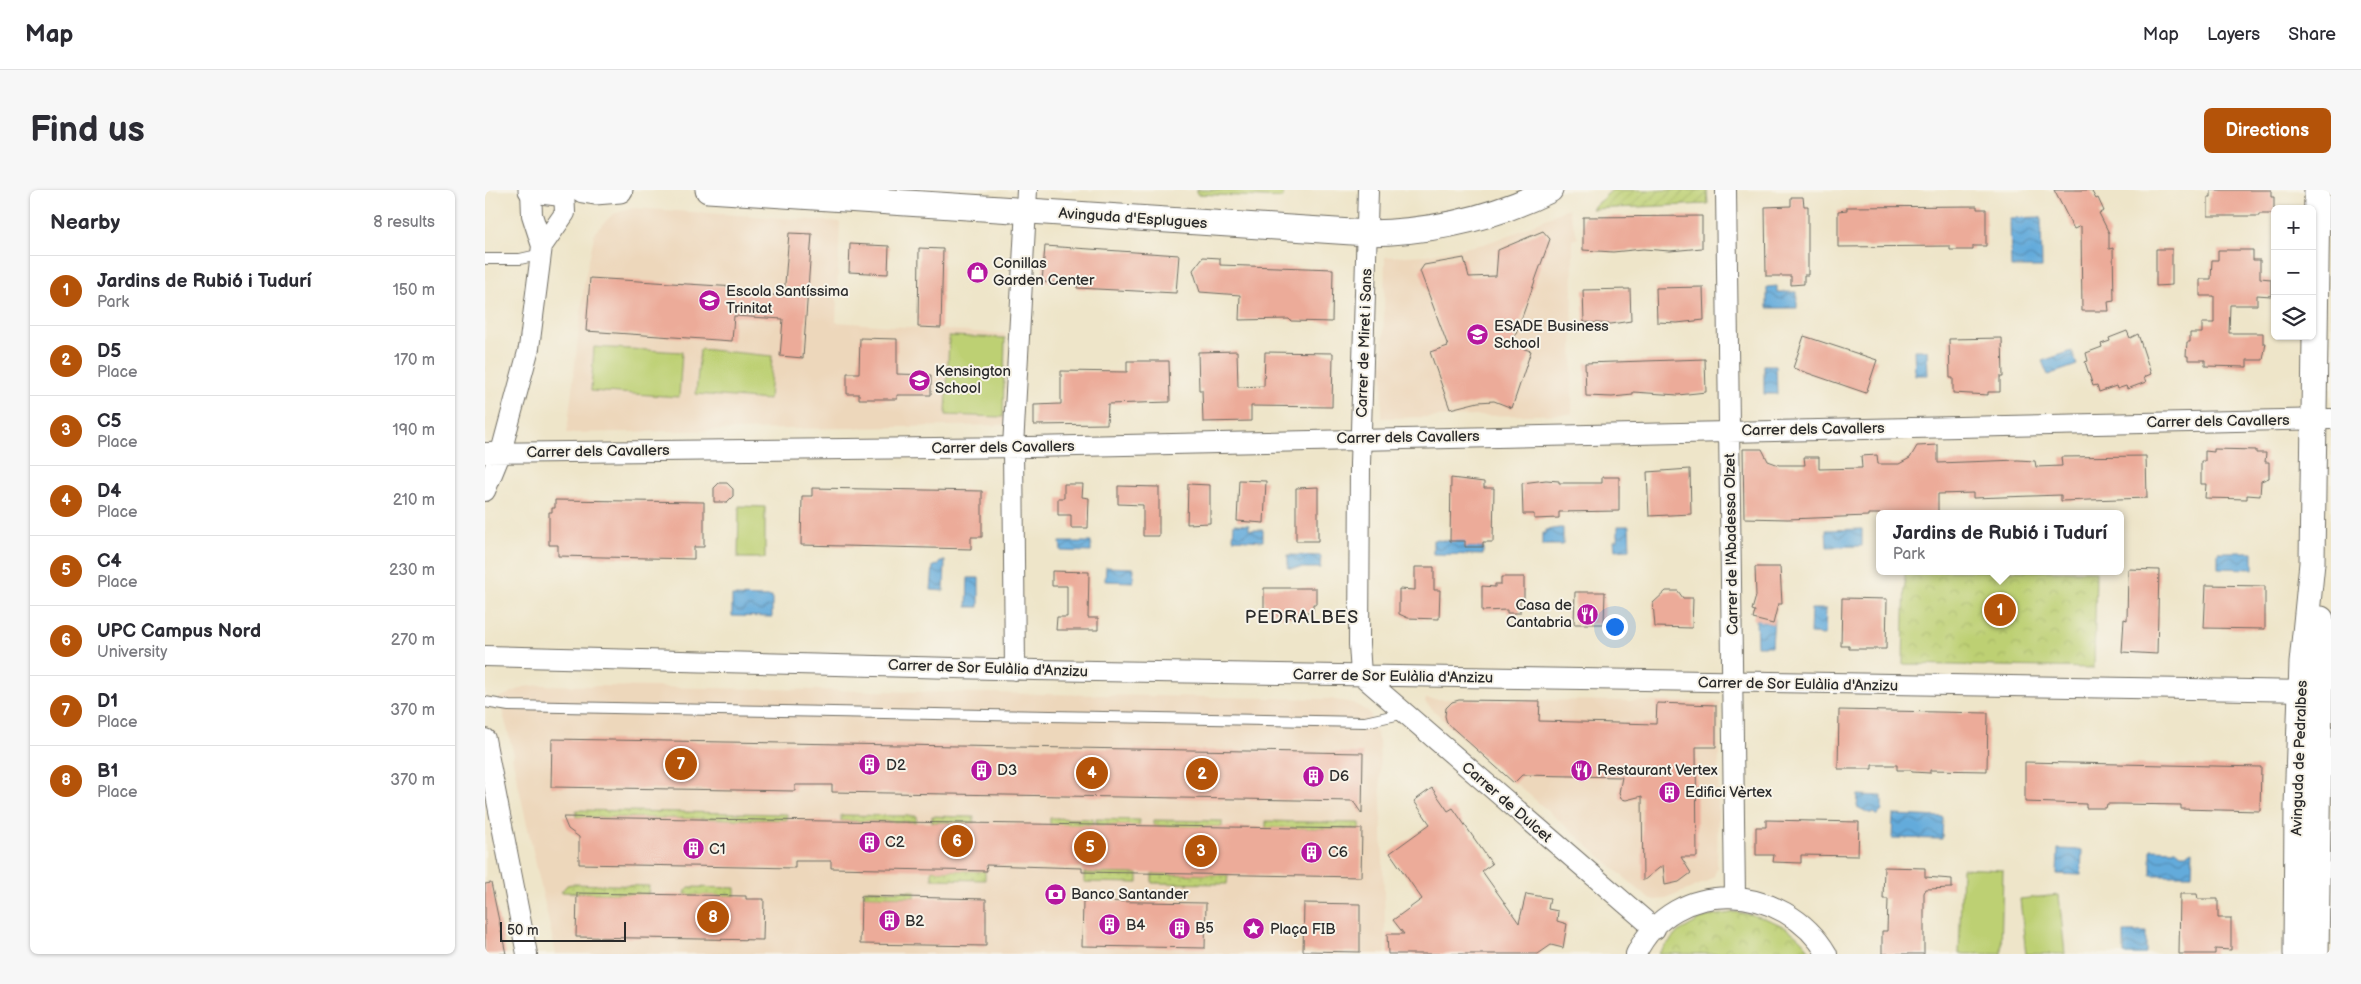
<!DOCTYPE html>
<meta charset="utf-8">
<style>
:root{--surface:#fff;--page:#f7f7f7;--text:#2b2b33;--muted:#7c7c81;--line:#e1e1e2;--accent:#b45309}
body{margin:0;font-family:"Balsamiq Sans",sans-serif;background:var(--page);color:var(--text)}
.controls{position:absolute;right:15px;top:15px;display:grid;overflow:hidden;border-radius:8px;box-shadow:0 1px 4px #0004}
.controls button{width:45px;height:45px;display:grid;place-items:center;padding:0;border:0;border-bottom:1px solid var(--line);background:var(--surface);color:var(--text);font:25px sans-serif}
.scale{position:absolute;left:15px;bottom:12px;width:126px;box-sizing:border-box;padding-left:5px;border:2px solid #2b2b2b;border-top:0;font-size:14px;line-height:18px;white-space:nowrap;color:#2b2b2b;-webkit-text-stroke:4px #f7f3e8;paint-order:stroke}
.you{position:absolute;left:1129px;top:436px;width:18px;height:18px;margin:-12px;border:4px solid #fff;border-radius:50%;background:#1a73e8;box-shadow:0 0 0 8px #1a73e833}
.badge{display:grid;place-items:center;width:32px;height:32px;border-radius:50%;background:var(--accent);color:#fff;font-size:16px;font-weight:700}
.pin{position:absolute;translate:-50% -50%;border:2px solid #fff;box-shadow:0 1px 5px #0006}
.popup{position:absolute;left:1391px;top:320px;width:248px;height:65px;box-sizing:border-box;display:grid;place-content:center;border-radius:8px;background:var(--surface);filter:drop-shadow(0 1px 4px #0005);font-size:16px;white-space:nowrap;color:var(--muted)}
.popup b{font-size:19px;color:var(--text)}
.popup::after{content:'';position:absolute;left:50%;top:100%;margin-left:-10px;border:10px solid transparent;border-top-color:var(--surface)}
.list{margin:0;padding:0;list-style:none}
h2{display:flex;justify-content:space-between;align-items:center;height:65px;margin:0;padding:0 20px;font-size:21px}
h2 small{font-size:16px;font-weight:400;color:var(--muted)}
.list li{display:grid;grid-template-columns:32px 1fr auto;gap:15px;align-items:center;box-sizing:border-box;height:70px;padding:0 20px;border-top:1px solid var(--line)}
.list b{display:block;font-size:19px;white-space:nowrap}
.list p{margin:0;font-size:16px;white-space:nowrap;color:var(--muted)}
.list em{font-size:16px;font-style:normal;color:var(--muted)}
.icon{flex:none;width:28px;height:28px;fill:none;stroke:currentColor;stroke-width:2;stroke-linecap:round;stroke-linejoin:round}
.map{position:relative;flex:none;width:1846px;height:764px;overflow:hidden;border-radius:8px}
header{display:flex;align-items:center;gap:30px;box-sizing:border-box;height:70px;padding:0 25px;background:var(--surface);border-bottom:1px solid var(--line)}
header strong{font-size:24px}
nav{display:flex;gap:28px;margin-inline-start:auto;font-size:18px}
.intro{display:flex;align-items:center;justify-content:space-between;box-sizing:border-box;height:120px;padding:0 30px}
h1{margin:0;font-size:35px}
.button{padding:12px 22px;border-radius:8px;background:var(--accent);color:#fff;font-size:18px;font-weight:700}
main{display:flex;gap:30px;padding:0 30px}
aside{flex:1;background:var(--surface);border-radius:8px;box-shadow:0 1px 4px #0004}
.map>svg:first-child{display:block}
.built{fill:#edd7bb}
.grass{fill:url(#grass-dots);stroke:#747e4f}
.park{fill:url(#park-crowns);stroke:#747e4f}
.garden{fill:url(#garden-furrows);stroke:#747e4f}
.pitch{fill:#bdd073;stroke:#747e4f}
.water{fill:url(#water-waves);stroke:#486b83}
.building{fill:#ecab99}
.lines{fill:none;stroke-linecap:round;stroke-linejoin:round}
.service-casing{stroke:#6f6c62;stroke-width:12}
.minor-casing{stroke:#6f6c62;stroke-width:22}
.tertiary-casing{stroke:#6f6c62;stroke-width:27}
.service{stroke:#fff;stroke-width:10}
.minor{stroke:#fff;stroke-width:20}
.tertiary{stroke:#fff;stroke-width:25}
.labels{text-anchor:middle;stroke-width:4;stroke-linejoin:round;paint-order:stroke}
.street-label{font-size:15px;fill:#2b2b2b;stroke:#f7f3e8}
.poi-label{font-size:15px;fill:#2b2b2b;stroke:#f7f3e8;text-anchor:start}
.quarter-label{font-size:18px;letter-spacing:1px;fill:#2b2b2b;stroke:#f7f3e8}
</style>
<header>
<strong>Map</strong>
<nav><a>Map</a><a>Layers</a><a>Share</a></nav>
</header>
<div class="intro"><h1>Find us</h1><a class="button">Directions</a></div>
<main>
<aside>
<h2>Nearby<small>8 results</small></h2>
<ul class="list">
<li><span class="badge">1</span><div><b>Jardins de Rubió i Tudurí</b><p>Park</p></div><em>150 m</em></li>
<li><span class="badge">2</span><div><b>D5</b><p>Place</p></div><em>170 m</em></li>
<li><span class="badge">3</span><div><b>C5</b><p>Place</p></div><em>190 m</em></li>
<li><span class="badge">4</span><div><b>D4</b><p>Place</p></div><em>210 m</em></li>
<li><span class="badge">5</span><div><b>C4</b><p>Place</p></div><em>230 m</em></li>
<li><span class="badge">6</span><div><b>UPC Campus Nord</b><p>University</p></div><em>270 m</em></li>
<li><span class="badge">7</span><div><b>D1</b><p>Place</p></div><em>370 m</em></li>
<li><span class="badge">8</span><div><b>B1</b><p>Place</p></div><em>370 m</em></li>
</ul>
</aside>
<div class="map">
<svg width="1846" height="764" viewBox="0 0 1846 764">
<defs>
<pattern id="grass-dots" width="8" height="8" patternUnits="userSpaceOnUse" patternTransform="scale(1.25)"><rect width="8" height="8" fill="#bdd073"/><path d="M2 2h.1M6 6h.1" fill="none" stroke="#a3b364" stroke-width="1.8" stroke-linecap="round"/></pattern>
<pattern id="park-crowns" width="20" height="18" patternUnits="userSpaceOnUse" patternTransform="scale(1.25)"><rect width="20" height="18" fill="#bdd073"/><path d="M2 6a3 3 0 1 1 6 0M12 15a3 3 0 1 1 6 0" fill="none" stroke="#a3b364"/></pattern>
<pattern id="garden-furrows" width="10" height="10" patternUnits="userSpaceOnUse" patternTransform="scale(1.25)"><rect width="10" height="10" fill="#bdd073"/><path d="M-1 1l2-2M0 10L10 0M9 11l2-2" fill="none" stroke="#a3b364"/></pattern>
<pattern id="water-waves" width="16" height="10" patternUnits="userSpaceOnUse" patternTransform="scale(1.25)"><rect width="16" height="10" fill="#64abdb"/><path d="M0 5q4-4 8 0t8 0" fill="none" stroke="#538bb2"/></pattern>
</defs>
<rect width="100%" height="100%" fill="#f7f3e8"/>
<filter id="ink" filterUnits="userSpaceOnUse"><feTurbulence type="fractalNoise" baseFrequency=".02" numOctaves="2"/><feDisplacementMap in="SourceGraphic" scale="10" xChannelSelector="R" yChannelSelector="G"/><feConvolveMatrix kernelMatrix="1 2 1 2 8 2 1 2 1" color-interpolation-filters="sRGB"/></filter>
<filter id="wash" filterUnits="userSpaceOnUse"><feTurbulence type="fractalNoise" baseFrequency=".0096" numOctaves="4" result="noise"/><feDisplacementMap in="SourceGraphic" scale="20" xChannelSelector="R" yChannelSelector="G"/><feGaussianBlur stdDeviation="1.12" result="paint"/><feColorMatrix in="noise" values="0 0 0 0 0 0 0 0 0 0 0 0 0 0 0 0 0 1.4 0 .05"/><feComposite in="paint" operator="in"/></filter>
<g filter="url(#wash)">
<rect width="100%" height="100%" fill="#eee5c9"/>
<!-- built -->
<path class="built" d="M148 18 355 32 351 132 520 144 519 235 82 243 100 88 110 42 128 24Z
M1083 18 1093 48 1088 50 1087 224 897 228 900 67 941 65 999 54 1033 42Z
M55 495 845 509 868 513 885 523 894 552 901 764H71L27 567 29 565 14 508 39 497Z
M941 509 1235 512 1232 678 1229 686 1221 692 1181 709 1171 710 1163 708 965 536 940 512Z"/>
<!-- grass -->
<path class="grass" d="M91 620 302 624V630L91 627Z
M356 625 431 626V632L356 631Z
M447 626 489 627V633L447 632Z
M565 628 608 629V635H565Z
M611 629 655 630 654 636 611 635Z
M669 630 737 631V637L669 636Z
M781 631 875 633V639L781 638Z
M447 680 500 681V690L447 689Z
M599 683 653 684V693L599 692Z
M667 684 743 685 742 694 667 693Z
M87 694 164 696 163 705 76 702 82 695Z
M204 697 250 698V706L200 705 201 700Z
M379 700 430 701V707L379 706Z"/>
<!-- park -->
<path class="park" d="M1420 381H1611L1609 478 1418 474Z
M1252 722C1282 727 1310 736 1327 764H1173L1193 742 1220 727Z"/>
<!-- garden -->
<path class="garden" d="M1127 0H1222L1223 14 1106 19Z"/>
<!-- pitch -->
<path class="pitch" d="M712 0H798V8L712 4Z
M464 146 520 148 518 227 461 225Z
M109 157 197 162 194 207 106 201Z
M215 159 287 166 284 210 211 204Z
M254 316 280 317V368H253Z
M1477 678 1518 680 1516 764H1474Z
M1574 705 1580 764H1541L1535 709Z"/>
<!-- water -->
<path class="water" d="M1556 27 1557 77H1526L1525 28Z
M1292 96V102H1312V118H1282V97Z
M1429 160H1442L1443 185H1430Z
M1587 161 1592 175 1563 185 1557 171Z
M1279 175H1291L1292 204H1279Z
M749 334 764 335V340H778V351L748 349Z
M1133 336H1144L1145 359 1130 360 1129 350H1133Z
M1074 338H1078V355H1057V343H1061V340Z
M1377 339V356L1342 357 1341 340Z
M948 350 980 351 981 357H998V365L948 364Z
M575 352H606V362L576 361Z
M1733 362H1768V379L1733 378Z
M803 365 836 366 835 378H803Z
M455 371H460L459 401 446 400 448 376 454 375Z
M621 377 649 378 648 392 620 391Z
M483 388H494V417H482Z
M247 406 287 407V427L247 426Z
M1326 419H1341L1340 445 1325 444Z
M1289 428 1287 456H1272L1271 430 1287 434Z
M1373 605 1397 606V621L1392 626 1390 623H1384L1372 617Z
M1408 625 1458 627 1457 649 1407 648Z
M1573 659 1597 660 1596 685 1572 684Z
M1666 659 1691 660 1696 664H1702L1708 661 1707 685H1666Z
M1639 742H1661V764H1639Z"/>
<g id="blocks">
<!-- building -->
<path class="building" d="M1569 0H1606L1611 9 1613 8 1619 21 1614 23 1624 43V59L1628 58 1629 111 1623 112 1624 121H1597L1596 36 1589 39Z
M1726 0H1786V7H1789V24H1774V26H1723V7H1726Z
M1306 7H1318L1319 16H1323V85H1319V94L1306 95V86H1281L1280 17 1306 16Z
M1492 16V19H1501V56H1488V60H1465V56L1353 57V21L1362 20V17Z
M1217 26V58L1185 61 1158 59 1128 62 1098 60V27Z
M1058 41 1065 49 1027 155 1046 161 1027 218 1009 211 993 212 965 219 945 162 963 156 935 81 939 75 979 68 984 87 1011 86 1013 60Z
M304 43 327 44 318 168 295 166 298 129 249 126 247 151 101 141 105 88 251 97V102L299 106Z
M365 54 404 56 403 84 364 82Z
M560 56 694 65 691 103 592 98V93L557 92Z
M434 58 458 59 456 138 433 137Z
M1671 59H1687V95L1671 96Z
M1733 60H1768V70H1775V88L1786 89V106L1772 105V115H1745L1744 143H1778V153H1781L1778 170H1762V177L1720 176V170H1703V166H1701L1702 152H1705V143H1717V133H1729V106H1715V89H1726L1727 70H1733Z
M718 67 735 68V75L848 79 847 132 806 131 804 129 754 130 755 105 715 102 708 80Z
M1218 97 1219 130 1192 133 1172 132 1171 98Z
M1145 99 1146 131 1126 134 1099 132 1098 100Z
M1642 141 1645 148 1653 144 1666 184 1659 187 1661 192 1642 199 1641 196 1632 199 1631 196 1614 202 1612 195 1608 196 1600 172 1603 171 1601 163 1617 157 1616 154 1625 151 1624 148Z
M1319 146 1392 170 1381 203 1308 178Z
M375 148 412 149V184L446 185V205H412V209H374V204H362V183H374Z
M1517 148 1518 187H1515V202H1503V205L1468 203V188H1465L1464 149Z
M752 161 753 197 779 196 780 162 848 163 847 217 766 216V231L718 232 717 200H714L713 162Z
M1220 169 1221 202 1193 205 1148 202V205L1127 207 1101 206 1100 173Z
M642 171H684L685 212 623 214 622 234 549 235V215L576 214V181L642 182Z
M1453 255V273L1533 270 1550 271 1551 277 1577 276 1576 267 1661 266 1662 308 1576 311V305L1488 308V303L1453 304V324H1383V326L1303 329 1259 328 1258 259H1277L1283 271 1294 275H1320L1319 267H1334V279L1377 278 1376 266 1392 265 1393 274H1414L1425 268 1432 256Z
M1729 259 1771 260V263H1781L1780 272H1784V288L1776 291 1775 306 1762 305V309L1720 308 1721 294H1716V271H1720V261L1729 262Z
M1205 279 1206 324 1164 326 1162 282Z
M1117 287H1134V321L1074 322V328L1049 329V324H1038L1037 293 1061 290 1074 291V293H1117Z
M966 288 999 292V298H1009L1008 352H998V357H980V351H965Z
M754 290 781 291 779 333 752 331Z
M234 293H242L248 299V306L242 312H229V298Z
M579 294H598L597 307 604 308 603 338H586V325H573V308H579Z
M703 294 725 295V333L702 334Z
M633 296 674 297V346H658V315L633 314Z
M833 297V351H811V298Z
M327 298 497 301V347H486V359L316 355 317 306H327Z
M70 310 219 312V357H209V369L73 366V355H64V322H67V318H70Z
M930 377H949V400H955L954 429 923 428 914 424V399L930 400Z
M1270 377H1295L1297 414H1293L1288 434 1268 429 1270 421 1267 420 1271 406Z
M1643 379 1674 380 1672 464 1637 462 1639 429 1642 430Z
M567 381 604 382 603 428H613V440H571L572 427H582V396H567Z
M1016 387H1039V410H1035V423H1022V420L997 421V396L1010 397V394H1016Z
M1721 395 1780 396V439L1719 438Z
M779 398H831V414H828V422H816V427H794V422H779Z
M1181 401H1193L1198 408H1208L1207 438 1170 437 1168 413Z
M1090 402H1120L1119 434H1089Z
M1357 408 1402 409 1401 459H1364V456H1356Z
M974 510 1055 511 1054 531 1171 534 1172 513 1231 515V557H1211L1212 667H1196L1206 683 1194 692 1180 695 1178 675 1158 691 1157 606 1141 610 1136 609 1134 603 1137 587 1037 585 1029 593 962 533 960 526 961 518 967 512Z
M1354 520 1503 523 1502 581 1445 580V583L1427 582 1426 580H1412V575H1387V579H1353Z
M67 549 878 563 877 624 868 611 347 602V595H310V601L66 597Z
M1540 572 1776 577 1775 621 1696 619V615L1636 614H1622L1621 618H1601V614L1540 612Z
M947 598 963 621 968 618 1007 674 997 681 1034 733 1041 704 1065 708 1063 719 1073 721 1072 731 1082 734 1078 758 1066 755 1053 764H903L902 744H919L908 730 937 709 905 663 945 634 929 611Z
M78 627 877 639 876 687 597 682V678L501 675 502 681 346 678V671H310V678L94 674V647L83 639Z
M1281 630 1374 632 1373 666 1316 665V673L1288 672 1289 665H1271V637H1281Z
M1399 677 1440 678V687L1467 689V698L1441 699 1439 703V764H1397V741H1402L1403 709H1398Z
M6 693 21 764H0V694Z
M92 703 261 706V709H279L278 750 91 747Z
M1695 704H1712L1713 709H1733V728H1746V760L1730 759V764H1694Z
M376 706 501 709V756L375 754Z
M598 711 721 713 720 758 597 756Z
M819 713 875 714V762L818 761Z"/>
</g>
</g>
<g filter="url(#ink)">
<use href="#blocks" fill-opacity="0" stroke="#6f6c62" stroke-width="1"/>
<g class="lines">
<defs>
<path id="service" d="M0 69H35L57 64
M0 512 24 516 880 532 920 523"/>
<path id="minor" d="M1241 0 1250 707
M57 56 80 23 79 0
M0 263 545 257 1846 229
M0 301 16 262 44 158 57 56 47 25 46 0
M0 466 550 480 1830 501
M530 480 528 257 542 0
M876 485 874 454 875 274 883 0
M876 485 1170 739
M0 549 42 764
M1151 764C1189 685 1300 692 1342 764"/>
<path id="tertiary" d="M46 0 73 3 78 0
M98 0 110 2 135 0
M223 0 882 43C947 42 1006 29 1065 0
M1811 764 1812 616 1817 473 1827 373 1832 0
M1831 764 1836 429"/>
</defs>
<!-- service casing -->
<use href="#service" class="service-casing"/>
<!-- minor casing -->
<use href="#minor" class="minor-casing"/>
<!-- tertiary casing -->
<use href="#tertiary" class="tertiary-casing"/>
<!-- service -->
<use href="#service" class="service"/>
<!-- minor -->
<use href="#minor" class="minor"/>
<!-- tertiary -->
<use href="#tertiary" class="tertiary"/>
</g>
</g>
<!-- icons -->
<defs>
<symbol id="shop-disc" viewBox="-11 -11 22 22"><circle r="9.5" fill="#b5179e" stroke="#f7f3e8"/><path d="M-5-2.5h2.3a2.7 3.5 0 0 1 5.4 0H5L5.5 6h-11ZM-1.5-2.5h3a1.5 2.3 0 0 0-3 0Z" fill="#fff"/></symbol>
<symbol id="school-disc" viewBox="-11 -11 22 22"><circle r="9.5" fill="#b5179e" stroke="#f7f3e8"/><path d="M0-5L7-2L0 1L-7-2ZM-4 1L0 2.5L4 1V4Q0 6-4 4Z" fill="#fff"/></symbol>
<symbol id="university-disc" viewBox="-11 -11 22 22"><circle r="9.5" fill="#b5179e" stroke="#f7f3e8"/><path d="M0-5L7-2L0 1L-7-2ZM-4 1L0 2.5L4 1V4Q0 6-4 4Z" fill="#fff"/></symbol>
<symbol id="restaurant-disc" viewBox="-11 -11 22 22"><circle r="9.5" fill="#b5179e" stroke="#f7f3e8"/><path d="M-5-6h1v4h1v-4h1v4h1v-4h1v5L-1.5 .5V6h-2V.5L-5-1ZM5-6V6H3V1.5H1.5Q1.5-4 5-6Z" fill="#fff"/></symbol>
<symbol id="building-disc" viewBox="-11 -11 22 22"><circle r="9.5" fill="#b5179e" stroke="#f7f3e8"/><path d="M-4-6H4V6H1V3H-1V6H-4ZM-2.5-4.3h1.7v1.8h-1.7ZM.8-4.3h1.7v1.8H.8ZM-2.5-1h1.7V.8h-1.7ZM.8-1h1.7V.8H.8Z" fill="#fff"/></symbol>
<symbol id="bank-disc" viewBox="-11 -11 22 22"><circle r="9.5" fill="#b5179e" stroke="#f7f3e8"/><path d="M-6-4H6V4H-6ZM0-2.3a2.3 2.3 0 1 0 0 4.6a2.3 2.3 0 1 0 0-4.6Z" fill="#fff"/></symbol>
<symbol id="sight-disc" viewBox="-11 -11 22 22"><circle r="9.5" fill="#b5179e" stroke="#f7f3e8"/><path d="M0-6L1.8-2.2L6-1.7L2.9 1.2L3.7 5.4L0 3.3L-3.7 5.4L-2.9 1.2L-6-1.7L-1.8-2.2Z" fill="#fff"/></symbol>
</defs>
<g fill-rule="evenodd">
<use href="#shop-disc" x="480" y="70" width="25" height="25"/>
<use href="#school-disc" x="212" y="98" width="25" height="25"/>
<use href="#university-disc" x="980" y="132" width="25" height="25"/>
<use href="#school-disc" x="422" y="178" width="25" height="25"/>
<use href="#restaurant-disc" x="1090" y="412" width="25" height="25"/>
<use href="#building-disc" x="372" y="562" width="25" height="25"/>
<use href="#building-disc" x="484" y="568" width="25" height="25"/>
<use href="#restaurant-disc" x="1084" y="568" width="25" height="25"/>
<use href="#building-disc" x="816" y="574" width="25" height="25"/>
<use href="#building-disc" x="1172" y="590" width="25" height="25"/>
<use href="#building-disc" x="372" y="640" width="25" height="25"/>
<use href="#building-disc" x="196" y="646" width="25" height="25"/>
<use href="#building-disc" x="814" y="650" width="25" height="25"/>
<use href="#bank-disc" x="558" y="692" width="25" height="25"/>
<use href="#building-disc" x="392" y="718" width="25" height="25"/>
<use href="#building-disc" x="612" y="722" width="25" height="25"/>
<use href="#building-disc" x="682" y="726" width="25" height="25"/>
<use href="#sight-disc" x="756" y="726" width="25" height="25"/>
</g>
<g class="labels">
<!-- street labels -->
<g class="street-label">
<text transform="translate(648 28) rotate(4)" y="5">Avinguda d'Esplugues</text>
<text transform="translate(879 153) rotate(-88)" y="5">Carrer de Miret i Sans</text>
<text transform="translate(1733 231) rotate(-1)" y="5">Carrer dels Cavallers</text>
<text transform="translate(1328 239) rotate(-1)" y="5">Carrer dels Cavallers</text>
<text transform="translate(923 247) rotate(-1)" y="5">Carrer dels Cavallers</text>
<text transform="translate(518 257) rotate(-1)" y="5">Carrer dels Cavallers</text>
<text transform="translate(113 261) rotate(-1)" y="5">Carrer dels Cavallers</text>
<text transform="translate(1246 354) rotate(-91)" y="5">Carrer de l'Abadessa Olzet</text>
<text transform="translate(503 478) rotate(2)" y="5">Carrer de Sor Eulàlia d'Anzizu</text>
<text transform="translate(908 486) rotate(1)" y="5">Carrer de Sor Eulàlia d'Anzizu</text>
<text transform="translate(1313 494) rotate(1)" y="5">Carrer de Sor Eulàlia d'Anzizu</text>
<text transform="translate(1814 568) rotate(-88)" y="5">Avinguda de Pedralbes</text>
<text transform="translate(1022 612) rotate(41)" y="5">Carrer de Dulcet</text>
</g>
<!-- poi labels -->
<g class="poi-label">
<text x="508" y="78">Conillas<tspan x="508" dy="17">Garden Center</tspan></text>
<text x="241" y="106">Escola Santíssima<tspan x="241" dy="17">Trinitat</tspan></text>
<text x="1009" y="141">ESADE Business<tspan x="1009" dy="17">School</tspan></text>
<text x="450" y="186">Kensington<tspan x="450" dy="17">School</tspan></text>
<text x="1087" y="420" text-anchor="end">Casa de<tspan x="1087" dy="17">Cantabria</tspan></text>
<text x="401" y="580">D2</text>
<text x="512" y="585">D3</text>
<text x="1112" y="585">Restaurant Vertex</text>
<text x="844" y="591">D6</text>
<text x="1200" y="607">Edifici Vèrtex</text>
<text x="400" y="657">C2</text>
<text x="224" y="664">C1</text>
<text x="843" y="667">C6</text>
<text x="586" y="709">Banco Santander</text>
<text x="420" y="736">B2</text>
<text x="641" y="740">B4</text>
<text x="710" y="743">B5</text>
<text x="785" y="744">Plaça FIB</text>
</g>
<!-- quarter labels -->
<g class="quarter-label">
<text x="817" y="433">PEDRALBES</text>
</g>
</g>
</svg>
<div class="controls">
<button>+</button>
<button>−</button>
<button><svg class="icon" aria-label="layers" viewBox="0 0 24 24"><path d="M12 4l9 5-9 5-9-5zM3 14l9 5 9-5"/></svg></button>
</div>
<div class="scale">50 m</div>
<div class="you"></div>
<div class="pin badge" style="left:1515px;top:420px">1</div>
<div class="popup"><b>Jardins de Rubió i Tudurí</b>Park</div>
<div class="pin badge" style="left:717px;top:584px">2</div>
<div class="pin badge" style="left:716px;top:661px">3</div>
<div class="pin badge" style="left:607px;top:583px">4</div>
<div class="pin badge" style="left:605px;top:657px">5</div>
<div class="pin badge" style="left:472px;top:651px">6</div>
<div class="pin badge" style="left:196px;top:574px">7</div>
<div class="pin badge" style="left:228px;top:727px">8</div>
</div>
</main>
